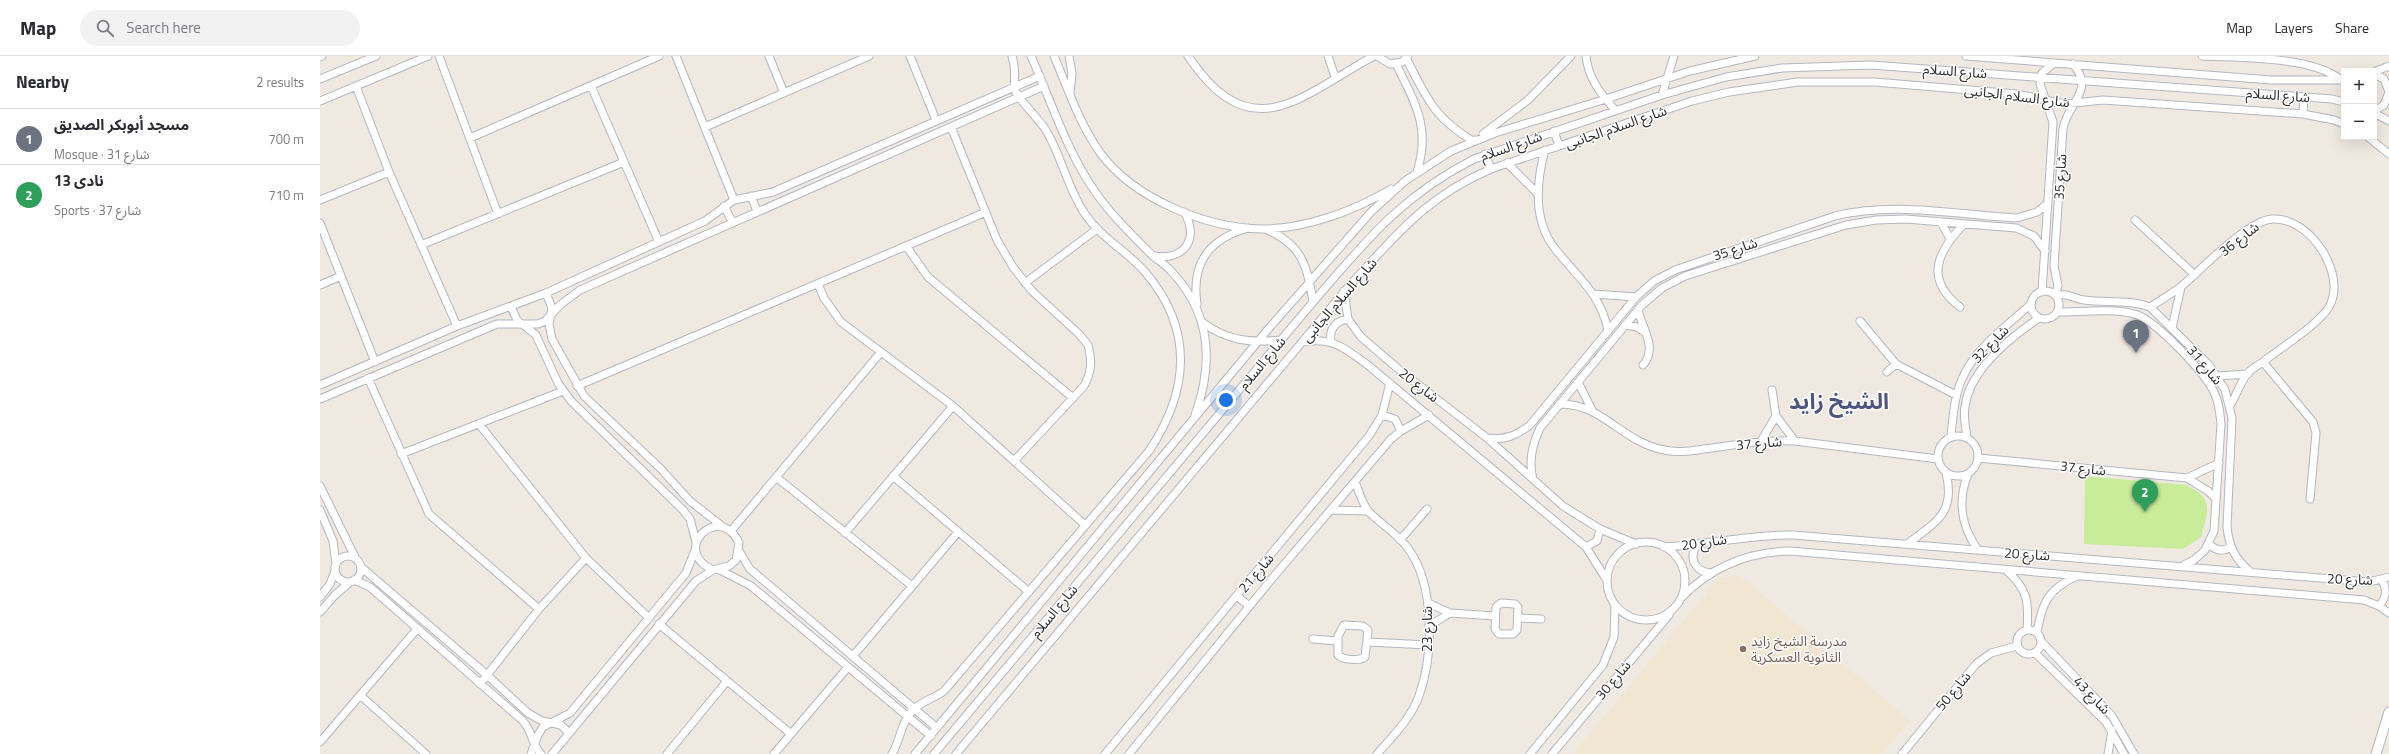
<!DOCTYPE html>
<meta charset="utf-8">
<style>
:root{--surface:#fff;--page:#f2f2f3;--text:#2b2b33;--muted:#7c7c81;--line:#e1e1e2;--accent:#d93025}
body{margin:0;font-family:"Titillium Web","Noto Sans Arabic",sans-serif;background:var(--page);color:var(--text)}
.controls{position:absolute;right:12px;top:12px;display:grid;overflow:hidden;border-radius:0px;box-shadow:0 4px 16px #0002}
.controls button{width:36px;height:36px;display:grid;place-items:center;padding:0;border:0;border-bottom:1px solid var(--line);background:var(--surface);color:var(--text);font:20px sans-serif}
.you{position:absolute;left:906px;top:344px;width:14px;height:14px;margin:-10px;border:3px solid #fff;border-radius:50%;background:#1a73e8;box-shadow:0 0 0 6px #1a73e833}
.badge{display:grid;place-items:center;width:26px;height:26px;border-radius:50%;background:var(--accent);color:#fff;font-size:13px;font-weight:700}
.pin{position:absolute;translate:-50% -33px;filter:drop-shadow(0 1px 2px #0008)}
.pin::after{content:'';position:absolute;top:21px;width:14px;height:12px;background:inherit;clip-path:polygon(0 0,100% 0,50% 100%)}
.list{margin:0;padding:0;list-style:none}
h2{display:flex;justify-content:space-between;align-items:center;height:52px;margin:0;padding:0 16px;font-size:17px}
h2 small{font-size:13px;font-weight:400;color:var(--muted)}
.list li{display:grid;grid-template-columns:26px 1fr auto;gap:12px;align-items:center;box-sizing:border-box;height:56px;padding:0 16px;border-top:1px solid var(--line)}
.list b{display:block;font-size:15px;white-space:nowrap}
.list p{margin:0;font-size:13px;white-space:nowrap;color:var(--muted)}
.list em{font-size:13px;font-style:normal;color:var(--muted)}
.icon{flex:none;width:22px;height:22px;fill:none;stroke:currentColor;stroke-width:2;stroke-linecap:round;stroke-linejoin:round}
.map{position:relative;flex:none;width:2069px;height:698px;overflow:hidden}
header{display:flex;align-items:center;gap:24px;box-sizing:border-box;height:56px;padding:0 20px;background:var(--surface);border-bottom:1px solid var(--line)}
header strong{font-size:19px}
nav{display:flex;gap:22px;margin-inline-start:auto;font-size:14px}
.search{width:280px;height:36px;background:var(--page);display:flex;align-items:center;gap:10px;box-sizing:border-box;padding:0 14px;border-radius:22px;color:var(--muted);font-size:15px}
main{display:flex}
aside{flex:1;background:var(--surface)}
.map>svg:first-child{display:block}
.education{fill:#f0e6d1}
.pitch{fill:#c9ec9a}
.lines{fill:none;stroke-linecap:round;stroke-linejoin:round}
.minor-casing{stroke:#b4b7c1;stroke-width:9}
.tertiary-casing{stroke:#b4b7c1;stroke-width:11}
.minor{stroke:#fff;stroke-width:7}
.tertiary{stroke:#fff;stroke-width:9}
.education-dot{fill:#8d6e63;stroke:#fff;stroke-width:1.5}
.labels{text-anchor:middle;stroke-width:3;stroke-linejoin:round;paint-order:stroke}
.street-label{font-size:14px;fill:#2e2e2e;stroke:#fff}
.education-label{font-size:14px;fill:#785e54;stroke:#fff;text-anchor:start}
.town-label{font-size:22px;font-weight:bold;fill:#4d5680;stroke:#fff}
</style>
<header>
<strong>Map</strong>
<div class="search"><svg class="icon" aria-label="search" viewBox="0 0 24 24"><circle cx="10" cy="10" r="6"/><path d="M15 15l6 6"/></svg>Search here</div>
<nav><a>Map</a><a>Layers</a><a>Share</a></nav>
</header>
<main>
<aside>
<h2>Nearby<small>2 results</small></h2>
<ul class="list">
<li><span class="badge" style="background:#6b7280">1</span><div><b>مسجد أبوبكر الصديق</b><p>Mosque · شارع 31</p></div><em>700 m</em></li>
<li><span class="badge" style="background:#2e9e5b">2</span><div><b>نادى 13</b><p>Sports · شارع 37</p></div><em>710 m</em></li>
</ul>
</aside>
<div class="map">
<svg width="2069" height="698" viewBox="0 0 2069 698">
<rect width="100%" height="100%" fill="#efe9e1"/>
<!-- education -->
<path class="education" d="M1419 519 1590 665 1562 698H1253L1399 522Z"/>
<!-- pitch -->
<path class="pitch" d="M1765 420 1866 429C1895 443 1888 454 1881 481L1863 493 1764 488Z"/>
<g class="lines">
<defs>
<path id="minor" d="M119 0 178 158
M356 0 414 144
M449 0 464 37
M590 0 616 64
M711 0C731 45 747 96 776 137 792 160 813 180 833 200 839 205 846 209 851 215 891 257 894 307 875 359
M734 0C748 33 760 69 781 98 815 143 886 172 942 173 985 173 1034 155 1071 133
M749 0 752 17 750 38
M868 0C932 95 980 40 1054 0
M1008 0 1015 21
M1057 0 1070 8 1082 6 1088 0
M1266 0C1268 22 1281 38 1295 54
M1646 0 1951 24H2024
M1882 0C1921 2 1992 0 2021 24
M0 1 2 0
M1086 2C1107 42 1113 61 1153 85L1155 84
M1076 8C1095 47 1111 71 1097 116
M2054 16 2069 10
M2054 18 2064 23 2069 36 2064 49 2054 55
M0 23 56 0
M36 30 69 116 137 270
M271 30 339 186
M1342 39 1354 0
M0 45 108 0
M2054 57 2069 65
M1983 58 1984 41
M385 71 549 0
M631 71 677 184 693 211 712 235 759 278 768 289C772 305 772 315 764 330L694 405
M1234 75 1239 90
M1163 78 1208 44 1251 0
M2048 81 2069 98
M150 82 339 0
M1225 94C1216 127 1213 166 1236 194 1257 220 1282 240 1288 275
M1165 98 1171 113
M1187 107 1217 137
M431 140 437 155
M0 144 69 116
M404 150 413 167
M1815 164 1875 219
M1621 166 1630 183
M0 167 55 306
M945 173C982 188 987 209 993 246
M101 189 304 106
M586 190 608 221 753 342
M834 200C864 205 880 183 864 156
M705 227 777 173
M498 228 504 242 521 266 633 350 765 469
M0 229 21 220
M1711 249a14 14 0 1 1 28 0a14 14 0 1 1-28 0Z
M1024 235 1028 263 1041 281 1082 316 1167 382 1243 450 1280 473 1316 488
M1722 236 1733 66 1720 28 1722 17 1734 7
M226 237 232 252 229 268 232 283 264 340 341 413 370 445 402 470
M1274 238 1316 241
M1735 239 1738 230 1734 210 1743 73C1747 47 1776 35 1753 8
M1737 240C1747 236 1754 243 1764 244 1786 247 1809 243 1830 251L1889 309 1905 334 1912 362 1907 471C1909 490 1915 504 1931 516
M877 248C871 207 889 183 928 172
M191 251 197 264 216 279 238 327 251 345 363 454 370 463 376 486
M1640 251C1604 223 1617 196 1644 168
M1830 251C1841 244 1853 237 1863 229 1883 212 1927 165 1952 163 1989 160 2028 218 2009 251 1999 268 1961 292 1944 305 1939 309 1931 313 1927 318 1920 327 1916 340 1910 350
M1318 254C1322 272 1338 292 1323 309
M1738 256C1761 256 1793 252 1814 258 1835 263 1884 316 1894 336 1899 346 1900 357 1901 368L1894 475 1885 494 1874 504 1864 509
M1540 265 1576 308 1636 339
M882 266C907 285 930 287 962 284
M1305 269 1317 271 1326 277
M1852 272 1861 231
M983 286C1013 281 1025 292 1049 310L1266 491 1286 523
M1011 286C1009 273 1015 265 1028 263
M1943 306 1993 366 1996 377 1990 443
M1567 316 1576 308
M1897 320 1928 318
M48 322 109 458 219 553
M1258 326 1272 354
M0 329 137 270 226 237 385 165 414 144 453 136 720 20
M257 330 666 156
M1452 334 1456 360 1475 385
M0 343 177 268H218L225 265 240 249 260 234 724 30
M1240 348C1284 348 1300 385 1344 394 1362 398 1381 393 1399 391 1424 387 1449 384 1475 385L1618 403
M1062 359 1075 363 1081 375
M159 368 266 502 329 562
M1618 400a20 20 0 1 1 40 0a20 20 0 1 1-40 0Z
M1631 381C1633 361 1634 341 1642 323 1655 292 1687 270 1711 248
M1167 382C1184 385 1197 379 1210 369L1316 241 1334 225 1355 214 1515 160C1575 145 1636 159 1697 162L1717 156 1728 147
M1647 382C1646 372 1643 361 1645 351 1649 314 1691 281 1719 262
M1441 385 1456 360
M81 398 243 335
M1658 402 1867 422 1888 435 1896 443
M1648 418C1637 446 1641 470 1658 494
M573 420 709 536
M456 421 592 530
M1867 422 1899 407
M1213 423C1208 405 1212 389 1220 372L1322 249 1342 232 1365 220 1526 169 1556 164 1586 163 1696 172 1714 180 1725 195
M1035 426C1039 435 1042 448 1049 456 1061 468 1076 477 1087 491 1115 527 1114 598 1099 640 1091 662 1073 680 1057 698
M0 430 35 501
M0 454 13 485 16 508
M1011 454 1048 455
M411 475 561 296
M525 477 633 350
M1080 484 1107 453
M1287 525a39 39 0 1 1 78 0a39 39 0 1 1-78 0Z
M1587 488C1616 466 1636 457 1626 417
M1889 488C1896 495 1903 496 1911 491
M1377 489C1368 502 1375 515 1390 517
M1266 491 1277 485 1280 473
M1344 491C1388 489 1429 478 1473 479L2049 526 2069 521
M419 495 430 513 617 672
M15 513a13 13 0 1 1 26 0a13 13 0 1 1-26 0Z
M41 511 167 619 208 657 222 665 241 669 249 677
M400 514 431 530 611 680
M1686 514C1708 533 1709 546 1707 574
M34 524 50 531 202 664C213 675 211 688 221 698
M917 540 929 550
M0 541 10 528 15 515
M1361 542C1391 511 1426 496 1470 495L2044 544 2059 550 2069 557
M1108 547 1130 557 1175 560
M1181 547 1195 548 1198 551 1197 574 1193 578H1179L1175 573 1176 551Z
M2059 550C2067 541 2067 533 2062 524
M0 556 15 539 30 526
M1198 562 1221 563
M339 568 471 678
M1024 569 1043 570 1048 574 1045 601C1039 605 1023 604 1018 599V580Z
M1109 570 1130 557
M1697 586a12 12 0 1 1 24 0a12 12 0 1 1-24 0Z
M1717 576C1722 547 1728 533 1757 520
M993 583 1017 585
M1048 586 1108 589
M1722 586 1792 660 1814 698
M1715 597 1786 666 1804 698
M533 600 638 476
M160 628 219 553 266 502
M40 639 106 698
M0 686 97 573
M211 698 218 679 223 671 250 657 366 517 375 494
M232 698 376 525 393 514 409 510 416 504 419 487C400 445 349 494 393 514
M347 698 407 625
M454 698 528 611
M572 698C580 685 582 663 594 653 602 645 615 642 624 635L829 395C869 335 874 274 826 217 807 195 781 182 765 158 748 133 742 102 727 76 720 63 696 42 695 33 693 20 697 15 692 0
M595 698 950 271 1051 156 1085 125 1131 95 1175 77 1286 43 1370 15 1435 0
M614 698 993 246C1045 186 1081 140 1154 103L1342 39 1406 21 1462 12 1551 9 2012 43 2024 46
M636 698 1030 229C1076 179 1107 140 1171 113L1372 45 1409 36 1478 26H1555L1697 38 1745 48 1783 44 1983 58 2014 64 2024 68
M785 698 1049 380 1062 359 1070 327
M809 698 950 525 1071 383 1081 375 1109 359
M1210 698 1283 609 1294 581 1295 550
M1232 698 1349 559
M1582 698 1656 608 1671 597 1697 590
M1788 698 1792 674"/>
<path id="tertiary" d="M2056 698 2069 656"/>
</defs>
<!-- minor casing -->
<use href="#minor" class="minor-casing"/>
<!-- tertiary casing -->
<use href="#tertiary" class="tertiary-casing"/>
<!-- minor -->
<use href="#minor" class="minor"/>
<!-- tertiary -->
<use href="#tertiary" class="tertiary"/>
</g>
<!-- markers -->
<circle class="education-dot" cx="1423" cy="593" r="4"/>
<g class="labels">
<!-- street labels -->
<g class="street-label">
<text transform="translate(1635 15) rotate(4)" y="5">شارع السلام</text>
<text transform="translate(1958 39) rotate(4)" y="5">شارع السلام</text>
<text transform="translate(1697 40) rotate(7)" y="5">شارع السلام الجانبى</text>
<text transform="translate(1296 71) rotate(-19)" y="5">شارع السلام الجانبى</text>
<text transform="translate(1191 90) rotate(-19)" y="5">شارع السلام</text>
<text transform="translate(1740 121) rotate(-86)" y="5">شارع 35</text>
<text transform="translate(1919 183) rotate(-38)" y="5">شارع 36</text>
<text transform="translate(1415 193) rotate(-18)" y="5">شارع 35</text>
<text transform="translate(1019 244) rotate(-49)" y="5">شارع السلام الجانبى</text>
<text transform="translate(1670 288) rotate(-46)" y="5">شارع 32</text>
<text transform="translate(942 307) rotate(-50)" y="5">شارع السلام</text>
<text transform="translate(1885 309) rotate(50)" y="5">شارع 31</text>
<text transform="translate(1099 329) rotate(38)" y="5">شارع 20</text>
<text transform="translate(1439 387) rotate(-5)" y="5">شارع 37</text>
<text transform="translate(1763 412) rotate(6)" y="5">شارع 37</text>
<text transform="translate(1384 486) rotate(-8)" y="5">شارع 20</text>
<text transform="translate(1707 498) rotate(4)" y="5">شارع 20</text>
<text transform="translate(936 517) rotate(-50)" y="5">شارع 21</text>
<text transform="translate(2030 523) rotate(2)" y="5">شارع 20</text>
<text transform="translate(734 555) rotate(-50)" y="5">شارع السلام</text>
<text transform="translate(1107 573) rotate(-90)" y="5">شارع 23</text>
<text transform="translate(1293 624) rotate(-50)" y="5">شارع 30</text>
<text transform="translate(1633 635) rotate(-50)" y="5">شارع 50</text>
<text transform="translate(1772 639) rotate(46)" y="5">شارع 43</text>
</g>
<!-- education labels -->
<g class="education-label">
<text x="1431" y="590">مدرسة الشيخ زايد<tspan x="1431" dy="16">الثانوية العسكرية</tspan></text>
</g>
<!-- town labels -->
<g class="town-label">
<text x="1519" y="353">الشيخ زايد</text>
</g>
</g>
</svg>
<div class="controls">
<button>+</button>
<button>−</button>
</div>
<div class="you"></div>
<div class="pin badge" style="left:1816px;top:297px;background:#6b7280">1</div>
<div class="pin badge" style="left:1825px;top:456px;background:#2e9e5b">2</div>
</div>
</main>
